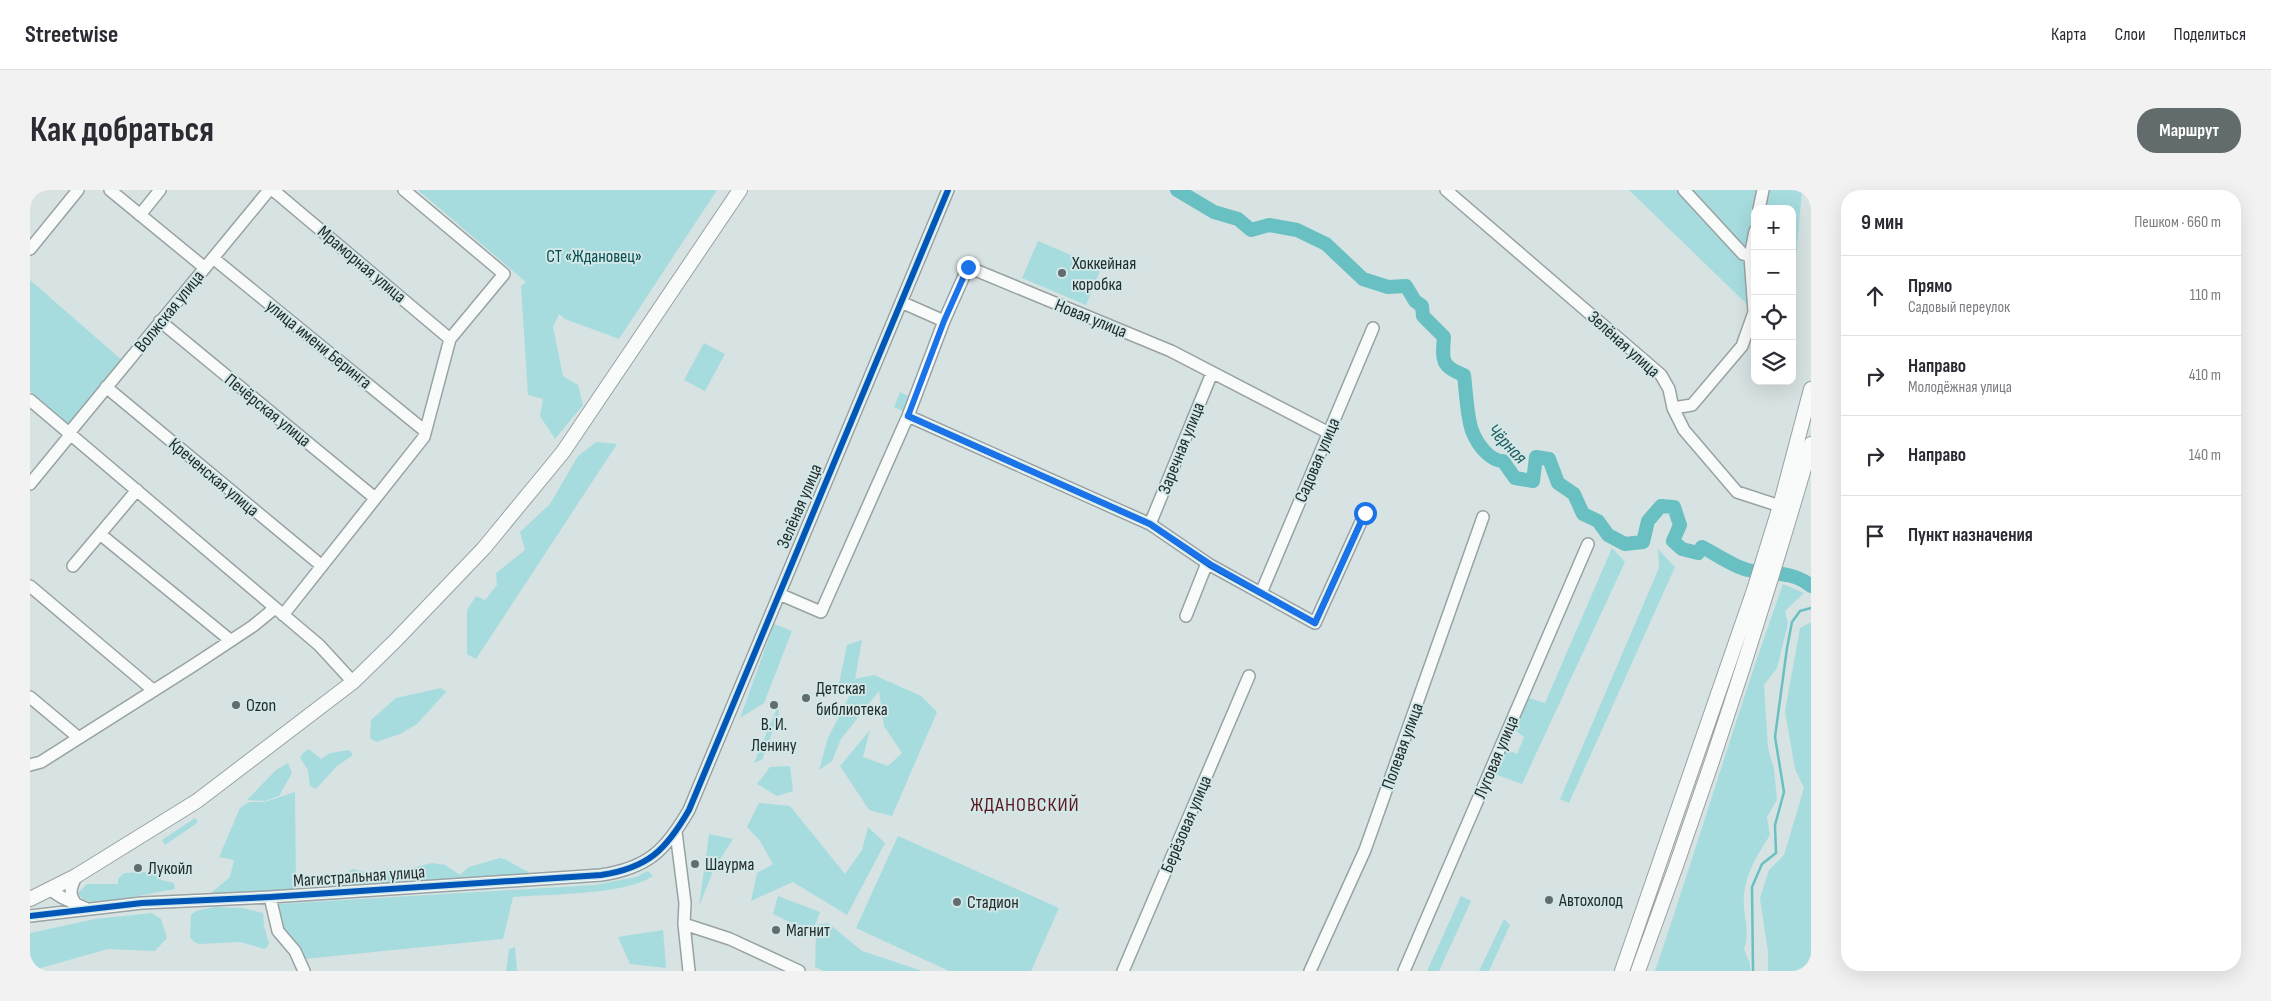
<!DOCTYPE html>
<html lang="ru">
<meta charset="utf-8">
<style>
:root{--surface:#fff;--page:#f2f2f3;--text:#2b2b33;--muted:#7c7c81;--line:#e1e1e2;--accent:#636c6c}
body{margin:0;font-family:"Sofia Sans Condensed",sans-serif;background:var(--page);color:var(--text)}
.controls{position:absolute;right:15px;top:15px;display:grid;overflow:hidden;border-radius:10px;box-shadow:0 5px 20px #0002}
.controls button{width:45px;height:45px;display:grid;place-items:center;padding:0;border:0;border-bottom:1px solid var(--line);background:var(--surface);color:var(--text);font:25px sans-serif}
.stop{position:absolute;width:15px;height:15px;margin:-11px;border:4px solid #1a73e8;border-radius:50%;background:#fff}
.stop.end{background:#1a73e8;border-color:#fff;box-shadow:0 1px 5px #0008}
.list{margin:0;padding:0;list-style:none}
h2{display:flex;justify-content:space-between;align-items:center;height:65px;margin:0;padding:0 20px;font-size:21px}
h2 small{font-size:16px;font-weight:400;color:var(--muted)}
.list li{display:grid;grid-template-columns:32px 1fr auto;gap:15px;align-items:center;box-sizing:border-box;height:80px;padding:0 20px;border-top:1px solid var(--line)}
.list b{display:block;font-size:19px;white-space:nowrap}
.list p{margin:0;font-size:16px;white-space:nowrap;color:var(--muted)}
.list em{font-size:16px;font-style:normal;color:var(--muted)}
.icon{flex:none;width:28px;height:28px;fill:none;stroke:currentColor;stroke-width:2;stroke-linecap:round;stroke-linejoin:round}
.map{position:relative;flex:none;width:1781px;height:781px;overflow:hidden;border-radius:20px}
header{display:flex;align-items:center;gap:30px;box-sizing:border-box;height:70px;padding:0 25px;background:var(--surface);border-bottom:1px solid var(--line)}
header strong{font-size:24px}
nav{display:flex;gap:28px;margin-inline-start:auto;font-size:18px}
.intro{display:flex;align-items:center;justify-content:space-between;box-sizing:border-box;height:120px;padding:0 30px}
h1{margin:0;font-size:35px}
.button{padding:12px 22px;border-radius:20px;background:var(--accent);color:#fff;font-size:18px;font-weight:700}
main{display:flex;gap:30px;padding:0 30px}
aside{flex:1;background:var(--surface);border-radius:20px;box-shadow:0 5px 20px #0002}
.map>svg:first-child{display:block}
.green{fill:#a6dcde}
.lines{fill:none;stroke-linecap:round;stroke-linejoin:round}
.stream{stroke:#69c0c2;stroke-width:2.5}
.river{stroke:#69c0c2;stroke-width:14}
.minor-casing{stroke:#99a2a2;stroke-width:14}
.major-casing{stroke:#99a2a2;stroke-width:16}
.minor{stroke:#f9fbfb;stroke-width:11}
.major{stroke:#f9fbfb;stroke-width:14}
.cycleway-casing{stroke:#d2e7e7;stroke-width:9}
.cycleway{stroke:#0057b8;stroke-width:6}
.route{stroke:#1a73e8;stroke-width:6}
.poi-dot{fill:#636c6c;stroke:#d2e7e7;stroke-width:2}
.labels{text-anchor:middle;stroke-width:4;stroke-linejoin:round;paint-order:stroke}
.park-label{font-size:18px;fill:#084f51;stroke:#d2e7e7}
.poi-label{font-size:18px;fill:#242d2d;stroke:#d2e7e7;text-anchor:start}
.street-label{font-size:18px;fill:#242d2d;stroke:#d2e7e7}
.water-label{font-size:19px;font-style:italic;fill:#1e5e60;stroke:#d2e7e7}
.quarter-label{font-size:20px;letter-spacing:1px;fill:#5d1720;stroke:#d2e7e7}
</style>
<header>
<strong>Streetwise</strong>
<nav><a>Карта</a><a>Слои</a><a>Поделиться</a></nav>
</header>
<div class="intro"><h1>Как добраться</h1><a class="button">Маршрут</a></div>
<main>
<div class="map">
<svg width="1781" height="781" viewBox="0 0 1781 781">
<rect width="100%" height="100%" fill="#d7e2e2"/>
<!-- green -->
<path class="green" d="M388 0H687L589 149 535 129 529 124 523 137 533 186 548 195 553 215 525 249 510 226 513 209 498 205 491 96 496 92Z
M1599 0H1772L1762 113V19H1725V122Z
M1008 51 1071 78 1056 115 992 88Z
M0 90 94 172 39 236 0 201Z
M674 153 695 164 675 201 654 190Z
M870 202 880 207 875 222 864 217Z
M566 252 587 254 446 469 437 464V420L446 406 455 410 467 395 466 383 495 360 490 342 520 314 548 266Z
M1582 358 1595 372 1492 594 1462 583 1477 560 1487 564 1494 547 1476 533 1489 505 1515 513Z
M1628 359 1645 377 1539 613 1530 609 1629 378Z
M1753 394 1774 403 1755 421 1758 433 1747 478 1734 495 1738 558 1744 579 1747 610 1737 627 1740 645C1728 664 1716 682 1714 705 1712 724 1721 741 1714 759L1720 774V781H1625C1669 652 1707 522 1753 394Z
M1781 432V781H1738V762L1730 708 1739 680 1754 665 1774 598 1765 579 1755 521 1770 438Z
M744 434 762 441 734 513 710 528Z
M832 450 825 489 844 485 891 506 907 522 862 626 839 620 810 576 840 540 833 567 858 576 872 563 854 536 849 501 811 549 802 571 789 580 798 548 823 499 809 494 817 455Z
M411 498 416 502 387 534 370 544 346 552 340 548 341 530 366 508Z
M748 516 749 524 732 570 724 573Z
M279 559 291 569 300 563 319 560 323 565 307 576 286 599 280 596 278 580 270 568 272 564Z
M258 573 262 583 249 606 235 611 217 610 246 580Z
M760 576 763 601 747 606 727 594 740 577Z
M265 602 266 700 181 703 200 687 204 670 189 667 210 618 219 612H235Z
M729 613 760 616 815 684 832 660 838 637 855 653 817 725 763 692 721 711 727 683 743 674 730 651 717 637Z
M165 628 167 630V633L135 655 132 650Z
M679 644 703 649 684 679 669 716Z
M868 646 1029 718 1001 781H919L826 738Z
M470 668C479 669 489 679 500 682L478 689 312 699 311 689 322 679 341 683 353 680 378 679 402 673 415 675 430 685 439 677Z
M131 681V690L144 693 145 699 65 714 52 709 48 703 57 694H88V689L94 683Z
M618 681 623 686C595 705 519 704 483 707L473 749 274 769 250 741 245 718 249 714 565 695 606 687Z
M748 706 790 722 785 735 798 733 832 761 892 781H794L785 777 786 745 743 724Z
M1431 706 1441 711 1409 781H1397Z
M185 717 212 718 233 723 234 736 239 754 235 759 210 752 170 754 164 752 160 747 161 725 166 721Z
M122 723 131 729 137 748 125 761 78 759 0 781V743L65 729Z
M1474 729 1480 735 1459 781H1449Z
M633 740 636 778 600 774 588 747Z
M485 757 487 781H476L479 759Z"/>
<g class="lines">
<!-- stream -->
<path class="stream" d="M1723 781 1722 697 1732 674 1746 663 1745 635 1754 602 1745 547 1757 458 1762 432 1770 421 1781 418"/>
<!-- river -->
<path class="river" d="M1147 0 1184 22 1208 29 1221 40 1239 35 1267 40 1296 54 1333 89 1358 97 1376 96 1385 111 1392 116 1393 126 1414 147C1412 170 1411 177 1434 185 1436 200 1437 231 1443 243 1448 255 1460 271 1473 271L1485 288 1503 291 1506 267 1519 269 1528 293 1544 304 1553 324 1568 331 1578 345 1595 354 1613 352 1618 331 1631 316 1644 317 1650 335 1643 351 1652 359 1668 363 1672 357C1686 364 1704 377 1718 380 1740 385 1762 380 1781 396"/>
<defs>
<path id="minor" d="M80 0 175 78
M243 0 420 149
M1416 0 1631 185 1639 199 1643 218 1654 240 1707 302 1750 316
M1654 0 1713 64 1720 66
M1729 19 1733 0
M110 25 130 0
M0 59 48 0
M183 68 395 241
M130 131 345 308
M914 131 938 77 1141 161 1299 243
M76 197 292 376
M0 210 289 455 323 492
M1643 218 1662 215 1712 156 1724 122 1720 66 1725 41
M878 226 1120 334 1180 375 1285 433 1335 323
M39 243 239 0
M0 294 41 244
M1120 334 1182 183
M70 344 200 450
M43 376 107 300
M0 396 123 500
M1231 403 1343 138
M749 404 791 422 878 226 914 131 871 112
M253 425 394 247 420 149 474 84 374 0
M1156 426 1177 373
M0 507 49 548
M0 575 11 572 164 475 223 436 245 418
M646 642 655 713 654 734 659 781
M46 686C41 698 38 703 46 714
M19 699 33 708 55 718
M240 707 248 741 265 761 274 781
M0 726 112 713 240 707 571 685C618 678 636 660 659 620L918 0
M654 734 700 749 769 781
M1093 781 1219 486
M1280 781 1335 660 1453 327
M1374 781 1558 354"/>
<path id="major" d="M0 709 46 686 167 611 323 492 366 450 454 358 533 262 710 0
M1592 781 1724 400 1750 316 1781 199
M1608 781C1672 608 1730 431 1781 254"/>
</defs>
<!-- minor casing -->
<use href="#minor" class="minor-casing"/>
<!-- major casing -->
<use href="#major" class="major-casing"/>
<!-- minor -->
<use href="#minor" class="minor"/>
<!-- major -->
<use href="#major" class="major"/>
<defs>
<path id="cycleway" d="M878 226 1120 334 1180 375 1285 433 1335 323
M0 726 112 713 240 707 571 685C618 678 636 660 659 620L918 0"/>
</defs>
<!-- cycleway casing -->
<use href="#cycleway" class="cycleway-casing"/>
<!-- cycleway -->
<use href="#cycleway" class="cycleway"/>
</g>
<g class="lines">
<!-- route -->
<path class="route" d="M938 77 914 131 878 226 1120 334 1180 374 1285 433 1335 323"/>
</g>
<!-- markers -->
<g class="poi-dot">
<circle cx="1032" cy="83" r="5"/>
<circle cx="776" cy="508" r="5"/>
<circle cx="206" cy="515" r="5"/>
<circle cx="744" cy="515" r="5"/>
<circle cx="665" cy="674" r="5"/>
<circle cx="108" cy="678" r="5"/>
<circle cx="1519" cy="710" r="5"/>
<circle cx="927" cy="712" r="5"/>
<circle cx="746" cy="740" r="5"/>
</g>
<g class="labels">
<!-- park labels -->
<g class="park-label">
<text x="564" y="72">СТ «Ждановец»</text>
</g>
<!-- poi labels -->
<g class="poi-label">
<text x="1042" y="79">Хоккейная<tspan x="1042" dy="21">коробка</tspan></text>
<text x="786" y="504">Детская<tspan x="786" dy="21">библиотека</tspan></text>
<text x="216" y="521">Ozon</text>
<text x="744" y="540" text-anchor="middle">В. И.<tspan x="744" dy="21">Ленину</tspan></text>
<text x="675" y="680">Шаурма</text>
<text x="118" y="684">Лукойл</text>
<text x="1529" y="716">Автохолод</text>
<text x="937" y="718">Стадион</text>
<text x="756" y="746">Магнит</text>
</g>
<!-- street labels -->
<g class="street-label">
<text transform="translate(332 74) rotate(40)" y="6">Мраморная улица</text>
<text transform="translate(139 121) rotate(-51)" y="6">Волжская улица</text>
<text transform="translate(1061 128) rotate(22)" y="6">Новая улица</text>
<text transform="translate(289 154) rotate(39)" y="6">улица имени Беринга</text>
<text transform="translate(1594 154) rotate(42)" y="6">Зелёная улица</text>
<text transform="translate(238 220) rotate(39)" y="6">Печёрская улица</text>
<text transform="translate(1151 258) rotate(-68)" y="6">Заречная улица</text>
<text transform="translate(1287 270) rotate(-67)" y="6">Садовая улица</text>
<text transform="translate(184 287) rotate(40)" y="6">Креченская улица</text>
<text transform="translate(769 316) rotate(-67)" y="6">Зелёная улица</text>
<text transform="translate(1372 556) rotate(-70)" y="6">Полевая улица</text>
<text transform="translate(1466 567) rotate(-67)" y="6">Луговая улица</text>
<text transform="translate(1156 634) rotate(-67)" y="6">Берёзовая улица</text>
<text transform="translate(329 686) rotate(-4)" y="6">Магистральная улица</text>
</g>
<!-- water labels -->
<g class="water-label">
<text transform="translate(1478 253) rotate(46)" y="7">Чёрная</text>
</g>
<!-- quarter labels -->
<g class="quarter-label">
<text x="995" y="621">ЖДАНОВСКИЙ</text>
</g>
</g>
</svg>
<div class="controls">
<button>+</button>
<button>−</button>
<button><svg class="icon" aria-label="locate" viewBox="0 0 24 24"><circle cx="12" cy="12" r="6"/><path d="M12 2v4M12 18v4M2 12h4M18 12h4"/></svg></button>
<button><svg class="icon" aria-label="layers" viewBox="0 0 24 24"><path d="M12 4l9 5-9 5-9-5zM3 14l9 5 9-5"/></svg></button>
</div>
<div class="stop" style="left:1335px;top:323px"></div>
<div class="stop end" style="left:938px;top:77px"></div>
</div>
<aside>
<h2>9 мин<small>Пешком · 660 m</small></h2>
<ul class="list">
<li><svg class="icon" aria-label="ahead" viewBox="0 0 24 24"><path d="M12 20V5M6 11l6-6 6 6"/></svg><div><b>Прямо</b><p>Садовый переулок</p></div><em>110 m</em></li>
<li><svg class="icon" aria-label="right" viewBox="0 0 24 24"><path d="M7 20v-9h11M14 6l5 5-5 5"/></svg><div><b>Направо</b><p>Молодёжная улица</p></div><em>410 m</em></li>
<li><svg class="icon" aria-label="right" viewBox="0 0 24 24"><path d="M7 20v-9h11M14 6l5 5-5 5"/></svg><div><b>Направо</b></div><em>140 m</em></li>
<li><svg class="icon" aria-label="arrive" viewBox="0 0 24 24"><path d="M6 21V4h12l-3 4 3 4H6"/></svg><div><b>Пункт назначения</b></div></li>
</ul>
</aside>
</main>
